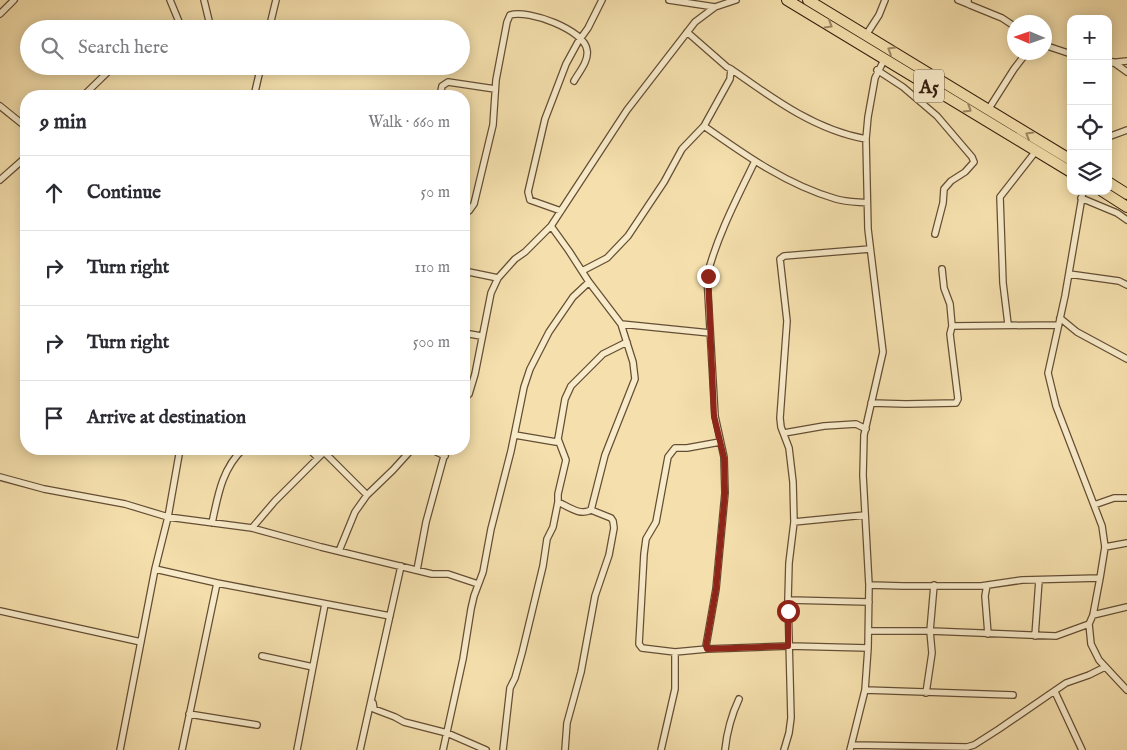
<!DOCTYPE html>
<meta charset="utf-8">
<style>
:root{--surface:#fff;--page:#f2f2f3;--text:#2b2b33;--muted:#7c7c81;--line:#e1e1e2}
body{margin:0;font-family:"IM FELL English",serif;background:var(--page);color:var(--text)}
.controls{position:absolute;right:15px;top:15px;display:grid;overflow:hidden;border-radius:10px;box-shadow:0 2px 12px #0003}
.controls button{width:45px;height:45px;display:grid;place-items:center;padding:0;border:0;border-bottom:1px solid var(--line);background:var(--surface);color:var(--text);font:25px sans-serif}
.compass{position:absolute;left:1007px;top:15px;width:45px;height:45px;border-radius:50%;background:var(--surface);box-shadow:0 2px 12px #0003;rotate:272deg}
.stop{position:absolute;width:15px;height:15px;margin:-11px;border:4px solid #8f2418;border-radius:50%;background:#fff}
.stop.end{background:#8f2418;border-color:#fff;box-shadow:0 1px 5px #0008}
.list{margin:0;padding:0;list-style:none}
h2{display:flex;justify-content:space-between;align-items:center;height:65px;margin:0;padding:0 20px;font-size:21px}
h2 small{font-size:16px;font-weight:400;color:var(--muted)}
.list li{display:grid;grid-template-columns:32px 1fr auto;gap:15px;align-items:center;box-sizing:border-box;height:75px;padding:0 20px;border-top:1px solid var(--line)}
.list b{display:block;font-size:19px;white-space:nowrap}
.list em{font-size:16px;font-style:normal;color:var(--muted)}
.icon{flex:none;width:28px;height:28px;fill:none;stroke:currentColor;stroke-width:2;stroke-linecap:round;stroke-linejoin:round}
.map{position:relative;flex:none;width:1127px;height:750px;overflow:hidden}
.search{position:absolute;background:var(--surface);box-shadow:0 2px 12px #0003;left:20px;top:20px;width:450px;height:55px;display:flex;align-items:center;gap:12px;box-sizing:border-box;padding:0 18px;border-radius:28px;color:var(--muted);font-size:19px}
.panel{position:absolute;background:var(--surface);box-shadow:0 2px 12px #0003;left:20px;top:90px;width:450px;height:365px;border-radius:20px}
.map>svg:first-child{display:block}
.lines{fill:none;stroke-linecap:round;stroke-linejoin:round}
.street-casing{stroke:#644e35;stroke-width:8}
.highway-casing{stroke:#331d0d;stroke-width:12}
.street{stroke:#f8ebca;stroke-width:5.5}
.highway{stroke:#f5e0ad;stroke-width:10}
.oneway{stroke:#9e8865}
.route{stroke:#8f2418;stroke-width:6}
.labels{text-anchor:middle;stroke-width:4.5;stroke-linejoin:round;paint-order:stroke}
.shield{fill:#f8ebca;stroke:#6e5b46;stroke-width:1}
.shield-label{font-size:19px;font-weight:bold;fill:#331d0d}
</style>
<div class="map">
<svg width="1127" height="750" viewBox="0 0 1127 750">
<rect width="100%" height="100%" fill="#f5e0ad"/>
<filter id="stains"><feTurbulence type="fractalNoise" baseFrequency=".004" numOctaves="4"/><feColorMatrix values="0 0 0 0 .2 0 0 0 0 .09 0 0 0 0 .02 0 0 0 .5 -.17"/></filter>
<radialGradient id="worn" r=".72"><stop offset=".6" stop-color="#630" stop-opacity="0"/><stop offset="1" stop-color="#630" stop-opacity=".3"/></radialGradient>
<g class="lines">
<defs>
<path id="street" d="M170 0 182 29
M204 0 211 29
M669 0 715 7
M958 0 968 4
M968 0V4L970 5 1002 18 1014 26
M0 14 14 0
M269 29 276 0
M866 35 879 15 885 0
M1044 45 1071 54
M1113 62 1127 72
M1108 63 1127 61
M731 69C772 98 815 130 866 139
M877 70 903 87 937 116 972 157 974 162 965 172 951 181 944 189 943 203 935 234
M83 96 114 66
M254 96 261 66
M440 96 442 86 448 82 495 89
M0 106 26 127
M988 110 1014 69 1027 52
M704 126C745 155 787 185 836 199 846 202 857 202 867 203
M1108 137 1127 130
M0 180 26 157
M1083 191 1065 296 1048 373 1056 406 1102 526 1105 547 1100 578 1093 615 1089 624 1091 644 1099 660 1127 690
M1081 198 1117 213 1127 220
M464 211H469L474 204 493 125 496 80 507 22 510 15C528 9 585 30 587 50 589 61 579 72 574 81
M561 211 530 200 528 192 545 119 566 64 578 42 588 28 602 0
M942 269 944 288 950 304 952 326
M464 271 498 278
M582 271 607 258 628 236 664 182 682 149 704 126 730 79 731 69 727 67 687 32
M1069 274 1119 281 1127 285
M1060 318 1077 332 1127 359
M621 324 710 333
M1008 324 1003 283 1000 197 1036 151
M464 333 481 336
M464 399 469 394 475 374 491 293 498 278 515 259 525 252 551 226 627 110 695 22 715 7 736 0
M871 403 906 404 956 403 958 399 950 334 952 326 1057 325
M784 433 824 426 856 424 866 429
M515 435 556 442 558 439 565 399 571 386 603 354 627 342
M720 442 687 448H675L668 457 656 522 646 539 644 554 639 644 642 648 675 652 707 649 789 646 868 648
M309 449 318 458
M430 449 445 456
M324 452 367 495
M0 477 44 489 125 504 168 517 252 528 321 547 432 574H448L478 584
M558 502V494L566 460 558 439
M1094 505 1114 498H1127
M794 522 865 515
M212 523C218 495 222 469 243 449
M252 528 275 501 327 449
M1105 547 1127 543
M339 551 355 512 367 495 393 470 412 449
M155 569 217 583 390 616
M417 570 426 522 446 449
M869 585 903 586H981L1022 580 1100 578
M987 585 985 596 988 634
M788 600 869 602
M0 611 141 642
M1093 615 1127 607
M869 631H930L1056 636 1089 624
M1035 636 1039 580
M707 649 706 646 716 589 725 493 724 457 715 416 707 276C717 236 737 198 755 161
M262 656 313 667
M865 690 1013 695
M1055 692 1082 750
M926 693 932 653 930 631 934 585
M373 703 374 709 395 717 404 722 447 733 486 750
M189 714 257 725
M852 745 967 747 974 745 999 729 1066 683 1089 675 1105 667
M120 750 155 569 168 517 180 449
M182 750 217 583
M297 750 325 604
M360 750 401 566
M443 750 463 659 471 609 474 596 483 572 491 529 511 451 524 387 530 369 549 332 573 297 589 282
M503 750 510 688 515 678 522 653 543 566 547 539 553 527 558 502C569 507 580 516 591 510L605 455 635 379 633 362 621 324 589 282 569 251 551 226
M565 750 567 723 581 672 595 596 609 555 614 528 613 521 611 518 591 510
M661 750 675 689V652
M725 750C727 731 731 716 739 699
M784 750 789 733 791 718 788 600 789 563 794 522 793 482 789 448 781 427 780 418 787 321 780 259 784 256 870 249
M850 750 865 690 868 648 869 585 863 475 864 435 883 352 868 229 866 139 868 117 875 78 885 58"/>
<path id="highway" d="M787 0 1071 172
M808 0 1071 160
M1108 182 1127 194
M1102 191 1127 207"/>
</defs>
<!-- street casing -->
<use href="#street" class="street-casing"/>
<!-- highway casing -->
<use href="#highway" class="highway-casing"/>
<!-- street -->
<use href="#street" class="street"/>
<!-- highway -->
<use href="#highway" class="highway"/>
</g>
<!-- one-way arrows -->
<defs><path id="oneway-chevron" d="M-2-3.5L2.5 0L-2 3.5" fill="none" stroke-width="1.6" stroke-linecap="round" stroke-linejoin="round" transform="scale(1.25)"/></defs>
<g class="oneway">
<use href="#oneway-chevron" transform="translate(829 25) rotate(31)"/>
<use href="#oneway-chevron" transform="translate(891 50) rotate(-149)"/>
<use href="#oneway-chevron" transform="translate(968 109) rotate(32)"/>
<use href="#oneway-chevron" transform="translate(1029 135) rotate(-149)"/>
</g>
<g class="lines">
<!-- route -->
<path class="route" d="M708 276 714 416 724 458 725 493 716 589 706 646 707 649 788 646V611"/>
</g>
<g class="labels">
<!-- shield labels -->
<rect class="shield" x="914" y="69.5" width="30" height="33" rx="4"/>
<g class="shield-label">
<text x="929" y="93">A5</text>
</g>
</g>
<rect width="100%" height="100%" filter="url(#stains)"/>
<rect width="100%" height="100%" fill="url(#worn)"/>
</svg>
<div class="controls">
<button>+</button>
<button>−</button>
<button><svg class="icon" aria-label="locate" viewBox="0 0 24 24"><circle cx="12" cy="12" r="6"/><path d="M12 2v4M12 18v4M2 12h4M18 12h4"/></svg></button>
<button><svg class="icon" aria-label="layers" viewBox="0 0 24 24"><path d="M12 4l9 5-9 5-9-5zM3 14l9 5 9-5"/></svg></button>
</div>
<svg class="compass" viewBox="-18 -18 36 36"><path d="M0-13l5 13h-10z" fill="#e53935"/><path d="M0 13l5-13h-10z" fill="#7c7c81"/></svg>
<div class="stop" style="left:788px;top:611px"></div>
<div class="stop end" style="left:708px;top:276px"></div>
<div class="search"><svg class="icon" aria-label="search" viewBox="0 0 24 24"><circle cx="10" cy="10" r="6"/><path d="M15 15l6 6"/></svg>Search here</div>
<section class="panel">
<h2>9 min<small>Walk · 660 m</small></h2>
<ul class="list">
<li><svg class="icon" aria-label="ahead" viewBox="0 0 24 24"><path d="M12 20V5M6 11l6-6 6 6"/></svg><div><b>Continue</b></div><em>50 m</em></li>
<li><svg class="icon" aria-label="right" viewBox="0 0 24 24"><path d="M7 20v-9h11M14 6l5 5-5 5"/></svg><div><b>Turn right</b></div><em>110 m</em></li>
<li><svg class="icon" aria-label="right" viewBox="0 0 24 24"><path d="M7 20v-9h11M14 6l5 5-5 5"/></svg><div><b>Turn right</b></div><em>500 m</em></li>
<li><svg class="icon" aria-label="arrive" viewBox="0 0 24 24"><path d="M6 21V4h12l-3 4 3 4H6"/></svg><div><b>Arrive at destination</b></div></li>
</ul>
</section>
</div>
